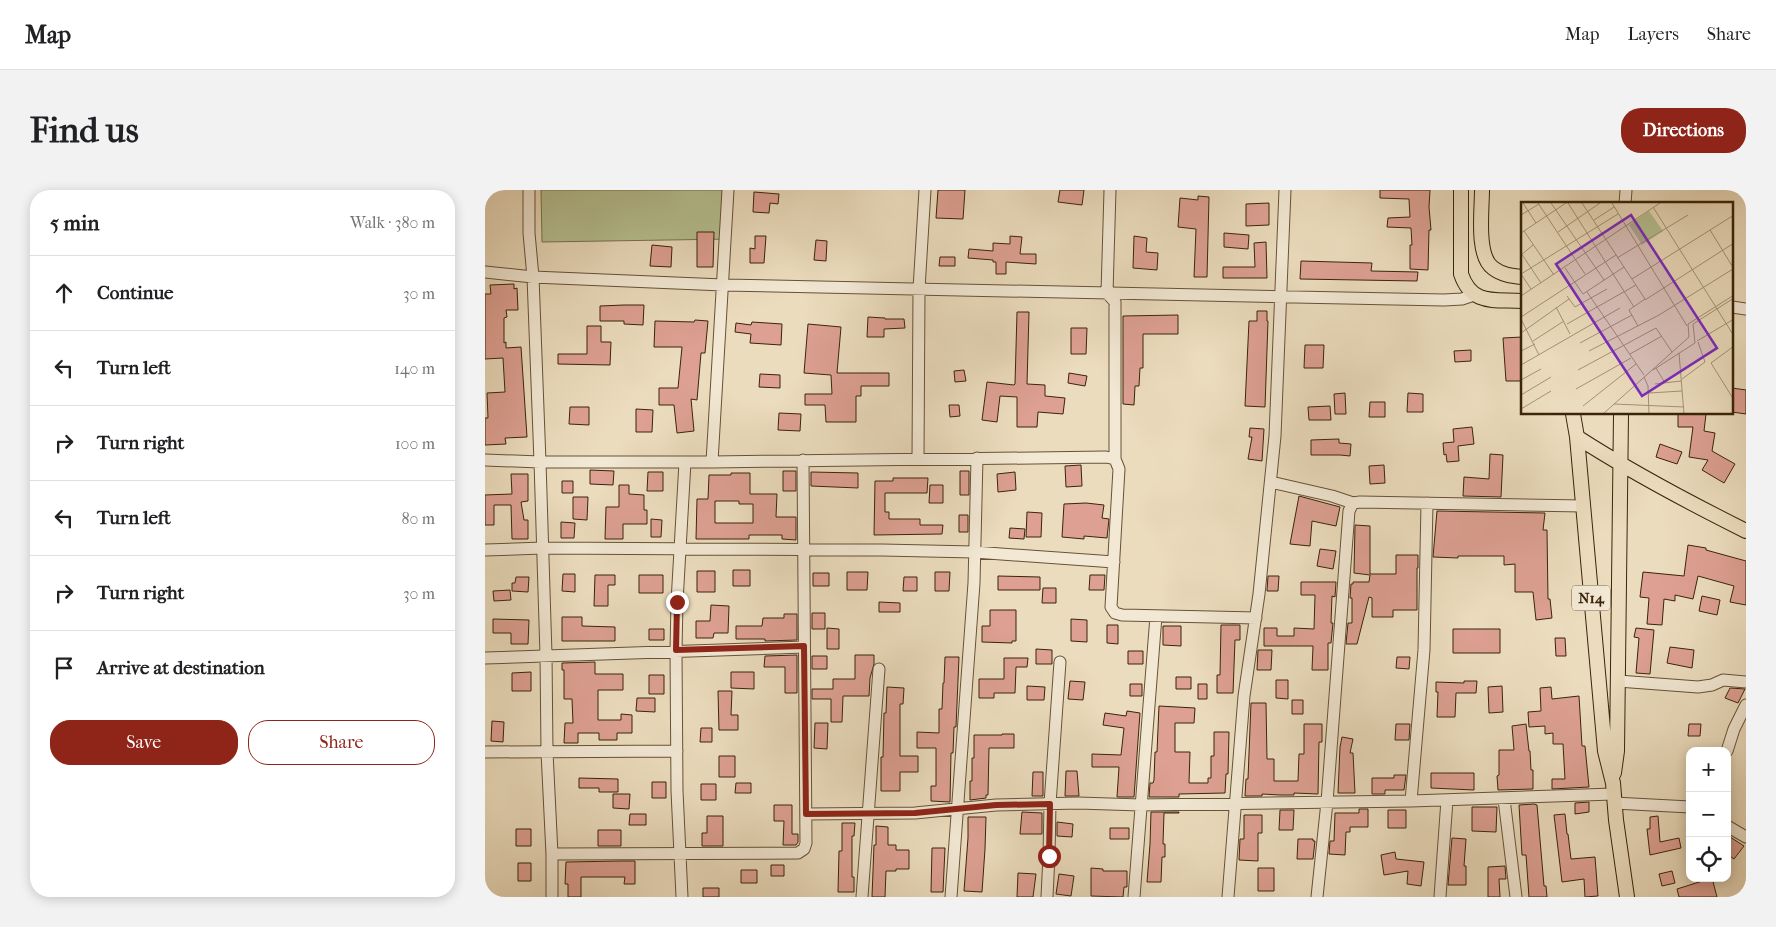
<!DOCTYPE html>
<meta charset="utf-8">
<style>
:root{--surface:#fff;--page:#f2f2f2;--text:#202124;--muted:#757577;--line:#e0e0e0;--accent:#8f2418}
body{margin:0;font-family:"IM FELL French Canon",serif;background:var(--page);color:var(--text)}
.controls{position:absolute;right:15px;bottom:15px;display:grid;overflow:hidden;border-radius:10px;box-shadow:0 2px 12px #0003}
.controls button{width:45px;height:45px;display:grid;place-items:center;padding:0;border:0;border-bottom:1px solid var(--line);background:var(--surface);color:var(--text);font:25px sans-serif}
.stop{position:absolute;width:15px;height:15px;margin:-11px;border:4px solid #8f2418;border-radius:50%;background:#fff}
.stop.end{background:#8f2418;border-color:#fff;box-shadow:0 1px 5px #0008}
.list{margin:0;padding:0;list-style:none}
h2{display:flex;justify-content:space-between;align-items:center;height:65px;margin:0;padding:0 20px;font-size:21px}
h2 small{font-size:16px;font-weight:400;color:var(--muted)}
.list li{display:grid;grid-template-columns:32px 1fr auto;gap:15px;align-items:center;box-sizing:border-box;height:75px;padding:0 20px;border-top:1px solid var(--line)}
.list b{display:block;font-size:19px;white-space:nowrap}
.list em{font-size:16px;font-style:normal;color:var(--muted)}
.actions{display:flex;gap:10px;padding:15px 20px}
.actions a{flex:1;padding:11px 0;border:1px solid var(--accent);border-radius:20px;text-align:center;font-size:18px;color:var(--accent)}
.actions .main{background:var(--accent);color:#fff}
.icon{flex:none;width:28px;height:28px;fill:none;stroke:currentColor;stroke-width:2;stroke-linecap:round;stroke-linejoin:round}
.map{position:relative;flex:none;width:1261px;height:707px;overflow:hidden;border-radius:20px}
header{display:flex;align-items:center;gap:30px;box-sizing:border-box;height:70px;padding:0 25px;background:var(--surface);border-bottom:1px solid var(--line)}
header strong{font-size:24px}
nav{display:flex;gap:28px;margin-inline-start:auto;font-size:18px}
.intro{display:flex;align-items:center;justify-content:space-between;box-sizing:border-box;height:120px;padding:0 30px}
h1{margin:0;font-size:35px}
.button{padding:12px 22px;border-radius:20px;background:var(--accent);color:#fff;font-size:18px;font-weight:700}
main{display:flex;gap:30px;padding:0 30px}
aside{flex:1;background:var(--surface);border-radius:20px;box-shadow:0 2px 12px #0003}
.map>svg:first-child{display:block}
.green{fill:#b6c092;stroke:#78724e}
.building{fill:#dda092;stroke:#3a240b;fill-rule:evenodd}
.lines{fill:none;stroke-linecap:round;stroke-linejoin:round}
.minor-casing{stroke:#665238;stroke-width:13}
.major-casing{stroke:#3a240b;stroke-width:16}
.minor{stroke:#f2e8d4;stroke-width:11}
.major{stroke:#ebdcbd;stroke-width:14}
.route{stroke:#8f2418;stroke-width:6}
.labels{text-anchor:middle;stroke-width:4;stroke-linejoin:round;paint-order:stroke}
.shield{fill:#f2e8d4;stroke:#715f47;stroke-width:1}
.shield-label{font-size:15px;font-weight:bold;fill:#3a240b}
.inset-road{fill:none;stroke:#a49276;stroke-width:1}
.view{fill:#7b2cbf;fill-opacity:0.15;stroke:#7b2cbf;stroke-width:2.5}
.inset-edge{fill:none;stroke:#3a240b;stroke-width:2.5}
</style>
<header>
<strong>Map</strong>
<nav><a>Map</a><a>Layers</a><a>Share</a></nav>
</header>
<div class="intro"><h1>Find us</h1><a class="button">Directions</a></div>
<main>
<aside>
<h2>5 min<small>Walk · 380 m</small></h2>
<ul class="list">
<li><svg class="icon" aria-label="ahead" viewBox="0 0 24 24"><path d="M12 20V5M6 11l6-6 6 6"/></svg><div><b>Continue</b></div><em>30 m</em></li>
<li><svg class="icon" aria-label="left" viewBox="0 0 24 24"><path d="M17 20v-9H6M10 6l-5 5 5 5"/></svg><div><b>Turn left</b></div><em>140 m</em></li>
<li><svg class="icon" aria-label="right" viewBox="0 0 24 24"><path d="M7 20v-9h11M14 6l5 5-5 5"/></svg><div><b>Turn right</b></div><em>100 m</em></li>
<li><svg class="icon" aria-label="left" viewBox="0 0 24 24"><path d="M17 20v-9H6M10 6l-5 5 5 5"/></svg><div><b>Turn left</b></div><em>80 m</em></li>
<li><svg class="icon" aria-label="right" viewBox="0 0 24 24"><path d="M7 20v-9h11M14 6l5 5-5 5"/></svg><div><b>Turn right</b></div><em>30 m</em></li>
<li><svg class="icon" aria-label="arrive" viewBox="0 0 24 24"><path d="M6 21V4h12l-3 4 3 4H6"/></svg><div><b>Arrive at destination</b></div></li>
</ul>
<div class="actions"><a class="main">Save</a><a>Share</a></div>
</aside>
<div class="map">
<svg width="1261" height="707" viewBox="0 0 1261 707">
<rect width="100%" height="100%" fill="#ebdcbd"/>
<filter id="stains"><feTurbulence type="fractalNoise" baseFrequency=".004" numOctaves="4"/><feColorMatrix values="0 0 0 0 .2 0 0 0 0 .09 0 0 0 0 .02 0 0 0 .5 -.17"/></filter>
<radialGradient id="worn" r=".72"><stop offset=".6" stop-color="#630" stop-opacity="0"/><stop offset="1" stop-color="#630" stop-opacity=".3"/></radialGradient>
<!-- green -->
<path class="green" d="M56 0H246L245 49 57 52Z"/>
<!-- building -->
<path class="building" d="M453 0H480L478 29 451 28Z
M575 0H599L597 15 573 12Z
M895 0H945L944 17 946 40H944L943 80 925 79V55H927L926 38 902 37 903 28 925 27 924 9 895 8Z
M269 2 294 4 293 14 285 13 284 23 268 22Z
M713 6 724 7 722 87H709L711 39 693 37 695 8 713 10Z
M784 13V35L761 36V14Z
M212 42H229L228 77H212Z
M739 43 764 45 763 59 739 57Z
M270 46H281L279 73H265V58L270 59Z
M525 46 537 47 535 64H551V74L521 72V84H511V72H508V70L483 68 484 59 508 61V53L525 54Z
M649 46 662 48 661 62 673 63 672 80 648 78Z
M331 50 342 51 341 71 329 70Z
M781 52 782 88H738V77H770L769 53Z
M167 55 187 57 186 77 165 76Z
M455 67H470V76H454Z
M816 71 887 73 886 81 933 82 932 91 815 89Z
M29 94V99L32 98 33 120H21L22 127 19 128V153L21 152V158L36 157 42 247 20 248 21 254 0 255V228H3L2 203 20 202 18 168 0 169V104H6L5 95Z
M139 115H159L158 135 139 134V131H115V116Z
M772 121H782V131H783L780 217 760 216 764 131H772Z
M532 122H544L542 194 560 195V206L580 208 578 224 553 222 552 237H532V207L515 206 512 232 497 230 502 192 529 195 530 194Z
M693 125V144H658V178H655L654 196H650L649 215 638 214V126Z
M383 127 400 128V129H419L420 138 399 139V147H382Z
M210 130 223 131 220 163H216L212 210 206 209 209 241 192 243 189 215H174V198H193L197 157H169L170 131 209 132Z
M267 132 297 134 296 155 265 153 266 144 250 142 251 133 266 135Z
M323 134 356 137 352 183H404V196H376V206H371V232H341L340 215H320V204H347L346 185 319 183Z
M102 136H116V152H126L125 175 73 174V164H102Z
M586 138H602L601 164H586Z
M1037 147V191H1021L1018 148Z
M820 155H839L838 178H819Z
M986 160V171L970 172 969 161Z
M479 180 481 191 470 192 469 181Z
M584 183 602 186 600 196 583 193Z
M275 184 295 185V198L274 197Z
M1247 198 1261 200V224L1247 222Z
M860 203 861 224H850L849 204Z
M923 203 938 204V222H922Z
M885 212H900V227H884Z
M464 215H474L475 226 465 227Z
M845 216 846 230H824L823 217Z
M85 217H104V235L84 234Z
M151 219 168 220 167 242H151Z
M294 223 316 224 315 241 293 240Z
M1193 224H1221L1219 241 1230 243 1227 261 1250 274 1239 293 1217 280 1223 270 1204 267 1208 237H1193Z
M987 237 989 254 973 256 974 271 962 272 961 264 959 265 958 253 969 252 968 239Z
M765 238 779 239 777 271 763 269 767 247H764Z
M854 249V253L866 254 865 266 855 265H826V250Z
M1175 254 1197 262 1192 274 1171 267Z
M1005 264 1018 265 1016 307 978 306 979 287 1004 289Z
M596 275 597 296 581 297 580 276Z
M899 275 900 293 885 294 884 276Z
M105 280 129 281 128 295 105 294Z
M298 281H311V301H298Z
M475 281H484V305H475Z
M163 282H178V301H162Z
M326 282 373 283V298L326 296Z
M530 282 531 300 513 302 512 284Z
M246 283H265V304H292L291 327H311V350L297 349V345H264V349H211L212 309H223L224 285H246ZM230 311H254V314H268V333H230Z
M26 284H43V311L36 312 39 330H43V349H27L26 315H9V335H0V305L27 304Z
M408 288H443L442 303H400V322H404V329H435V335H458L457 344 389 345 390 291H408Z
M77 291H88V303H77Z
M134 295H144V304L159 305V320H162V334H138V349H120L121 317H134Z
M445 295H458V313H444Z
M814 306 855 317 851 336 827 331 825 356 805 354Z
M88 307H103L102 330 88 329Z
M601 313 619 315 617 328 624 329 622 348 599 346V349L577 347 579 314Z
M952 321 1060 323 1058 340H1062L1063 409H1065L1067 428 1051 430 1048 402H1030V374L1019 375V366H973V368L948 367Z
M542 322 557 323 556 347H541Z
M474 325H483V342H474Z
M166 329 177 330 176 347H166Z
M76 332 90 333 89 348H76Z
M870 335 885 336V384H911V365H933V378H932V420H908V427H887V408L884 407 872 454H861L863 433H867V408H865L866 394H868V392H884L885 385 869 383Z
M525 338 540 339 539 349 524 348Z
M1203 355 1221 358V360L1261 371V415L1245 412 1249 396 1213 386 1208 409 1190 405V411L1179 409 1177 435 1162 434 1164 408 1155 407 1158 382 1199 386Z
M835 359 851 361 848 379 832 376Z
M248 380H265V396H248Z
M212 381H230V402H212Z
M362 382H383L382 400H362Z
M450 382H465L464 401H450Z
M328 383H344V396H328Z
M78 384H90V402L77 401Z
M110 385H130V395H123V416H109Z
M154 385H178V403H154Z
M605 385H620L619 400H604Z
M513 386 555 387V400H513Z
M783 386H794L793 401H782Z
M31 387H44L43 402 27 401V393H30Z
M419 387H432V401H418Z
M816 392H851L850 407 847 406 846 433H848L846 453H843V480H827L828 456H779V438H792V446H809V438L829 439 830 405H816Z
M558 398H571V413H557Z
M25 400 26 410 9 411 8 401Z
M1217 406 1235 410 1232 425 1214 421Z
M394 412 415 413V422H394Z
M226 415 244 416 243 443H229L228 448H211V431H225Z
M505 420H531V451H527V453L497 452V436H505Z
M327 423H340V439H327Z
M299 424H312V450L280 451V449H251V436H277L278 428H299Z
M77 427H97V436L130 437V451H77Z
M8 429 44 430 43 454H26V443H8Z
M586 429 602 430V452L586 451Z
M622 435H633V454L622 453Z
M736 435H755V450H750L748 503H732V485H735Z
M678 436H696V456L678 455Z
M342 438 354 439V459H342Z
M1151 438 1169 440 1165 484 1151 483 1154 448 1149 447Z
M164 439H179V450H164Z
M968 439H1015V463H968Z
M1070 448H1080L1081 466H1071Z
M1185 457 1209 460 1207 478 1182 473Z
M551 459 567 460V474H551Z
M773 460H787L786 480H772Z
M643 461H658V474H643Z
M312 465V503H300V477H279L280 466Z
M370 465H389V474L385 488 384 506H358L357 532H346V509H327V499H348V489H370Z
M327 466H342V479H327Z
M460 467H474L471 537H469L468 563H466L465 612 446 611V596H451V558H432V542L454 543V519H457L458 493H459Z
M912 467H925L924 479 911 478Z
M519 468H543L542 477H531L530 503H509V508H494V489H519Z
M110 472V484H138V500H113V530H136V524L147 525V543H132V550H114V543H93V553H79L80 533H88L87 509H79V480H77V473Z
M46 482V501H27V483Z
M246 482H269V499L246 498Z
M164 485H179V504H164Z
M691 487H706V499H691Z
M791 490H803V509L791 508Z
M585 491 600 492 598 510 583 509Z
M979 491H992L991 503H971L970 527H952L953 502H951V492L979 493Z
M645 494H657V506H645Z
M713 494H722V509H713Z
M542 496 560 497 559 510H542Z
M1017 496 1018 522 1004 523 1003 497Z
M402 497 419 498 418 514H415V566H433V582H415V601H396V567H398L399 523H401Z
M1066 497 1067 509 1094 506 1097 556H1100L1104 597 1067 599V589H1080L1078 554H1068V543L1060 544V536L1044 537 1043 522 1056 521 1055 498Z
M1245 498 1260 499 1253 513 1240 508Z
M233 501H247L246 525H253V540H234Z
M152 508H170V522L151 521Z
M807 510H818V524H807Z
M766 513H781L782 569H789V591H813L814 564H819V534H837V552H834L833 604 809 603V605H795L777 604V606H760L761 589H763Z
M674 516 710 518 709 533H690V562H705L704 593H723V588H726V566H729V542H744L743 584H741L740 603 694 604V607H664L665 593H668L669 590 670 562H672Z
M642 521 655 523 649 607H632L634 577H607V564L636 565 639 538 618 535 620 523 641 526Z
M7 531 19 532 18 552 6 551Z
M330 533H343L342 559 329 558Z
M911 534H925L924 550H910Z
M1041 534 1044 561H1045L1046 580H1048V599L1013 600 1012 586 1014 585V560H1029L1027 536Z
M1204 534H1216L1215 546H1203Z
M216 538H227V552H215Z
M517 544H529V558H504L503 605H501V608L485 610V591H487V568H489V545H517Z
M857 547 868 549 865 563H868L870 603H853L855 557Z
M234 566H250V587H234Z
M581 581H592L594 606H580Z
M548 582H558V606H547Z
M946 583H989V600L946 598Z
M909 585H921L919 600H900V604H887V588H909Z
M94 588 133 589V602H114V598H94Z
M167 592H181V608H167Z
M251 593H266V603H250Z
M216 594H231V610H216Z
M128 604H145L144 619 128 618Z
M1104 612V622L1090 624V613Z
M1049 614 1052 615 1059 696H1061L1062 707H1044L1041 665H1037L1034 615Z
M289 615H307V644H313V652L311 655H298L299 631H289Z
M987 617H1012L1011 642 987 641Z
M874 619H883V637H865V642H861L860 665 844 664 845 651H849L850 623H874Z
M795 620H809L808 640H794Z
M903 620H921V638H903Z
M537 622 557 623V644H535Z
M666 622H694V623H679L678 654H680V667H677L676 692H662L665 654Z
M145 624H161V635H144Z
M1080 624 1082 644H1083L1086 669 1110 667 1113 706 1100 707 1099 689 1077 692 1069 625Z
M759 625H777V643H773V671L754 670 755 649H759Z
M222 626H238V656H217V643H222Z
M1173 626 1175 652 1194 648 1196 658 1165 665 1162 639H1165V627Z
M483 627H501L500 659 497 702 479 701 483 648Z
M572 632 588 634 587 647 572 646Z
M357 633H370L369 646H367V687H369V702H353L354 661H357Z
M391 636 403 637V655H411V660H424V679H411V681H401L400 707H387L389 655H391Z
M625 638H644V649H625Z
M31 639H46V656H31Z
M113 640H136V656H113Z
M1242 645 1259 656 1249 669 1242 664Z
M967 648 981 649 979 676H981V695H963Z
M813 649H828V651H830L828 669H812Z
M447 658H460L458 702H446Z
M910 662 911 669 939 672 936 696 922 694 923 681 899 685 896 665Z
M136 671H150V694H139L140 687H96V707H83V694H80L81 672Z
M33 673H46V691H33Z
M286 675H299V686H286Z
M1020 676 1021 689H1014L1015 707H1003V677Z
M606 678 618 679V681H642V697H639L638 707 606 706Z
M773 678H789V701H773Z
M256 680H272V693H256Z
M1187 681 1190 693 1177 696 1174 684Z
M533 683 551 684 548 707H532Z
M574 684 589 686 586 706 571 704Z
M1227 688 1232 707H1194L1192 699Z
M218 698H234V707H218Z"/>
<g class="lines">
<defs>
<path id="minor" d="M44 0V43L48 87 55 272 61 465 62 562 67 664V707
M625 0 622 103 630 112V269
M1140 14 1141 0
M0 82 48 87 238 95 959 110 977 109 989 105
M1247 117 1261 119
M433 268 434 99 440 0
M0 270 55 272H227L621 267 630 269 634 279 626 417 630 423 637 425 771 428
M227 272 243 0
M786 292 847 306 868 313
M0 360 58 358 397 360 489 362 629 372
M0 468 319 457
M1133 491 1213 497 1227 495 1238 490 1261 492
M1242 561 1249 539 1261 515
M0 562 192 561
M1019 609 1031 707
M926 611 939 460 942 313
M1129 613 1205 617
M321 624 430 623 511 615 593 613 656 615 926 611 1128 604
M1242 636 1261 647
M67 664 313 663 319 659 321 653 318 270
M197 707 192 601 191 460 192 412 200 272
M377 707 394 479
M466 707 489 393 492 268
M562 707 564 666 565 614 575 472
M649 707 671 426
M743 707 759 506 774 404 790 246 800 0
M832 707 842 612 864 321 868 313 875 312 1098 316
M955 707 962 610"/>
<path id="major" d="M976 0V84C987 116 1009 109 1037 111
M997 0C997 20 991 66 1008 78 1017 85 1027 86 1037 87
M1088 224 1092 247 1120 561 1128 593 1131 630 1142 707
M1092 247C1146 282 1203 312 1261 341
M1129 583 1132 561 1136 224"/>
</defs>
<!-- minor casing -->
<use href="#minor" class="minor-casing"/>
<!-- major casing -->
<use href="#major" class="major-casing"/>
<!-- minor -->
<use href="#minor" class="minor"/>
<!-- major -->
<use href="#major" class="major"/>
</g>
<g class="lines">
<!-- route -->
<path class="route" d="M192 412 191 460 319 456 321 624 430 623 511 615 565 614 564 666"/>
</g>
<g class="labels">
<!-- shield labels -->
<rect class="shield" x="1087" y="395.5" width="38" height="25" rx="4"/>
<g class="shield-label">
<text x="1106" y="413">N14</text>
</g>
</g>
<!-- overview -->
<g transform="translate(1036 12)">
<rect width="212" height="212" fill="#ebdcbd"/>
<path d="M128 9 142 29 121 43 108 23Z" fill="#b6c092"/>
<path class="inset-road" d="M2 1 15 21M17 1 64 72M30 1 83 78M47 1 113 105M61 1 124 97 108 108 117 124M91 1 166 124M132 5 213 134M0 13 18 2M73 18 93 5M189 28 213 67M3 29 33 73M37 30 79 1M0 31 45 1M0 51 20 81M0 53 12 43M96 56 167 13M44 66 62 92 103 65M0 72 97 12M0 72 10 87M111 77 213 13M66 90 123 173M0 94 139 1M46 94 54 105 86 87M124 98 213 41M35 105 49 132M0 115 95 53M0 117 18 153M46 122 115 83M0 131 48 97M12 139 43 119M176 139 213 117M59 141 111 113M213 144 190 161 213 198M0 149 14 142M68 149 138 113 212 67M158 151 163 212M109 152 141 134M0 163 99 106M135 166 144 181M57 168 135 126 151 150M132 168 174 141 172 122 213 96M123 175 127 184 128 212M161 177 184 160 177 140M0 178 20 167M134 182 160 179M55 187 110 156M128 191 161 189M0 193 30 175M93 202 163 205M62 204 115 162M0 207 30 189M82 212 168 135 167 122 213 93"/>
<path class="view" d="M110 13 196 146 121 194 35 62Z"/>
<rect width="212" height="212" class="inset-edge"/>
</g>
<rect width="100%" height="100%" filter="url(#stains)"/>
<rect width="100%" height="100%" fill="url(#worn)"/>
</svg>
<div class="controls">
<button>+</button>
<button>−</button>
<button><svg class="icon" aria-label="locate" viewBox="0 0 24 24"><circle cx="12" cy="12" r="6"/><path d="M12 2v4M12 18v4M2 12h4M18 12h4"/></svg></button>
</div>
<div class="stop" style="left:564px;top:666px"></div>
<div class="stop end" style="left:192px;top:412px"></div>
</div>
</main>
